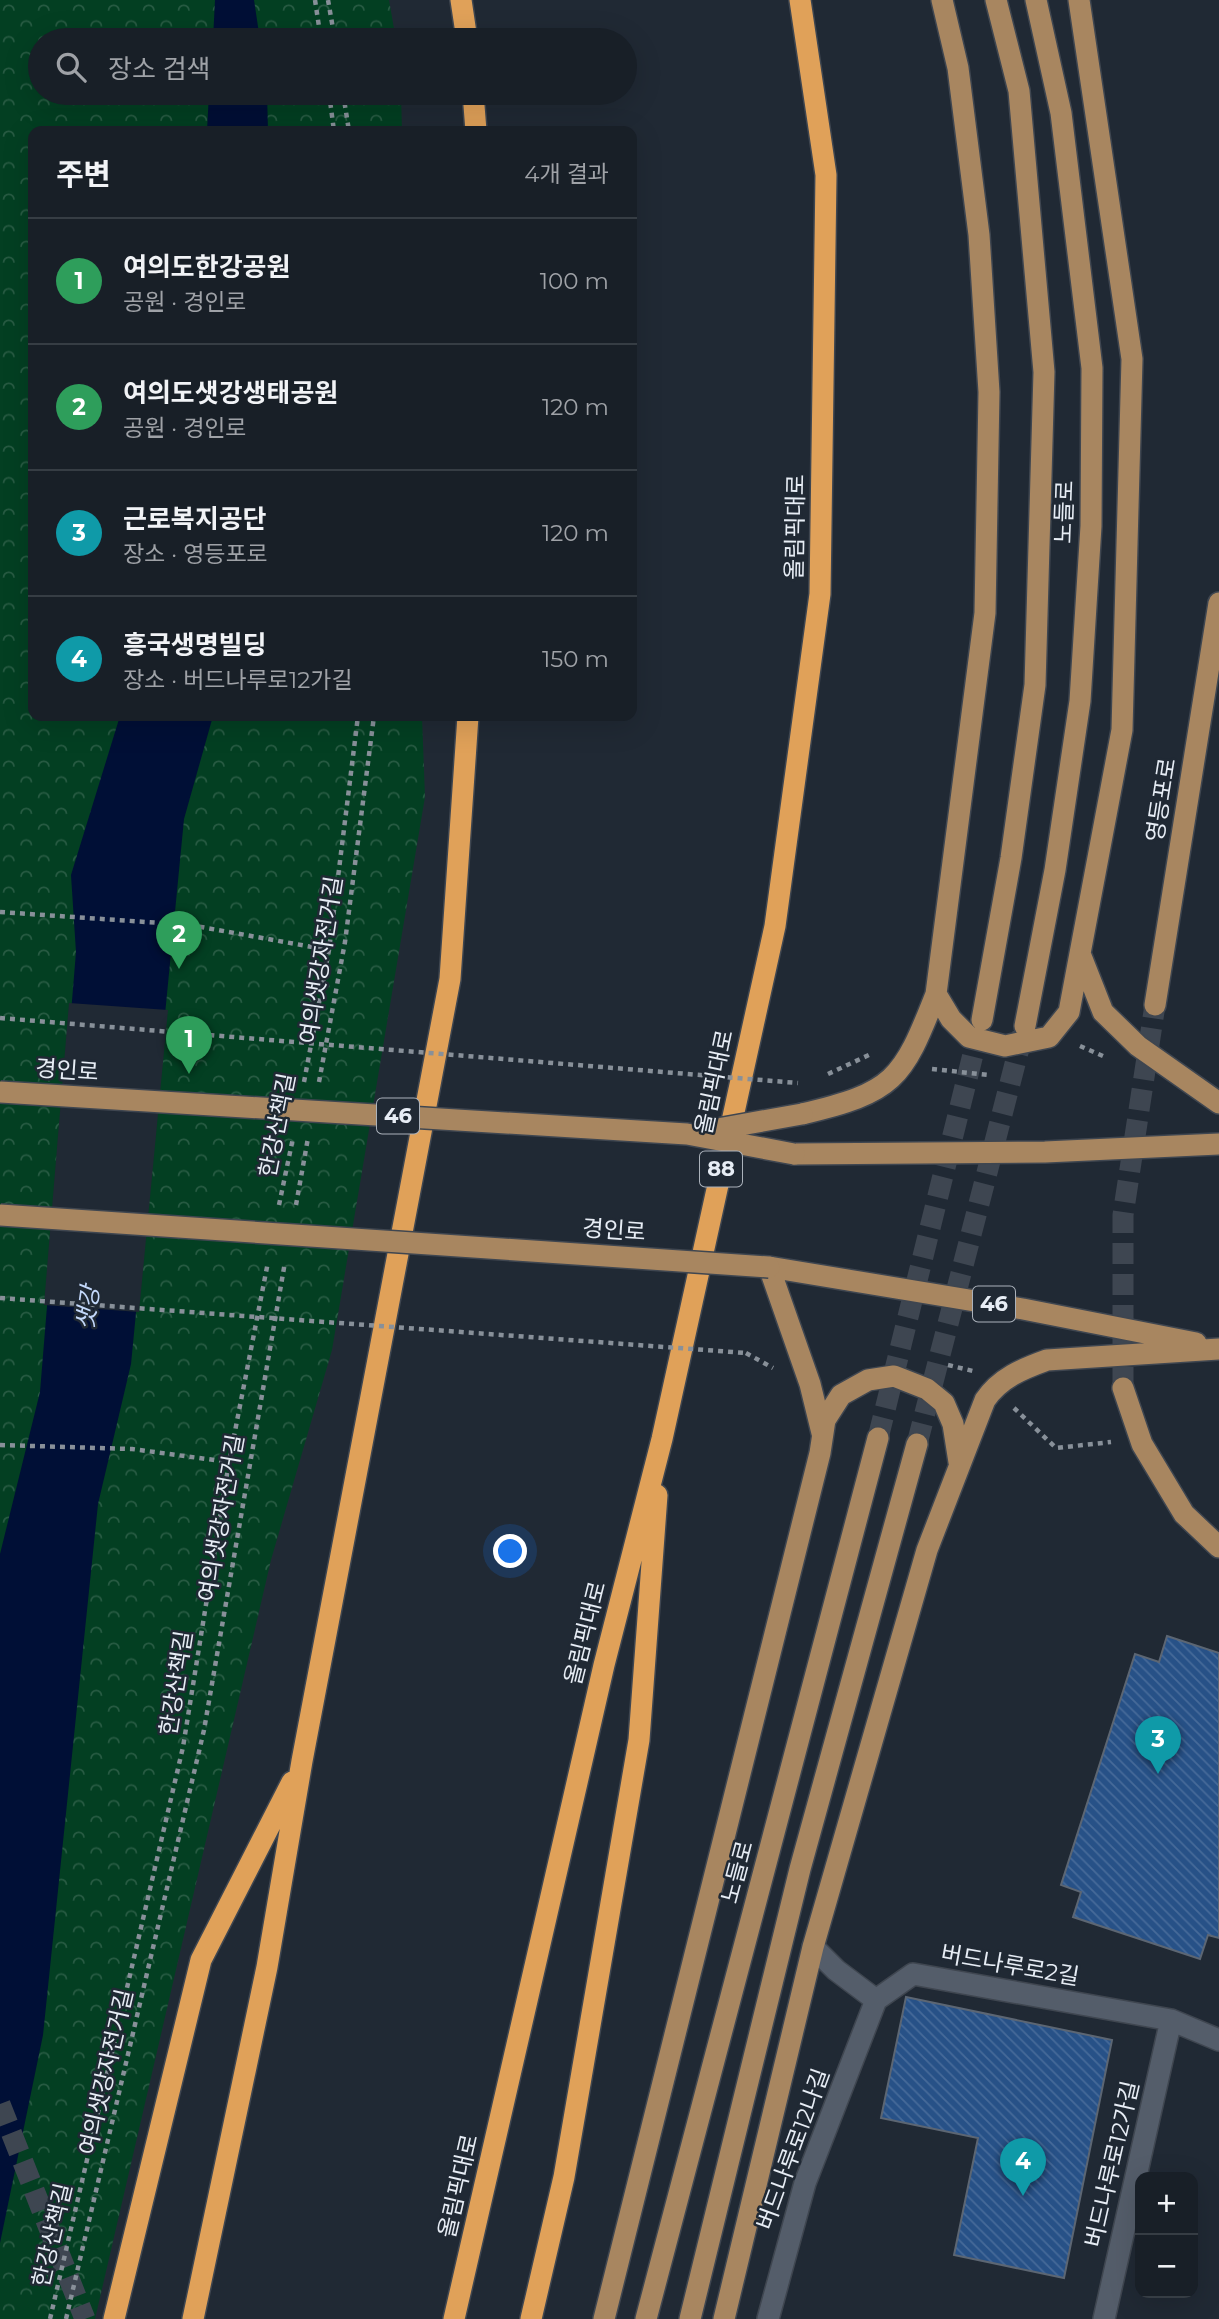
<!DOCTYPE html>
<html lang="ko">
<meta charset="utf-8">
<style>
:root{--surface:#181f27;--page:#252c33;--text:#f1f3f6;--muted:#9fa2a7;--line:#363d44;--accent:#2563eb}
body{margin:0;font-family:Montserrat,"Noto Sans KR",sans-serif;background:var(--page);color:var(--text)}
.controls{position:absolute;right:21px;bottom:21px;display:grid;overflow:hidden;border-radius:14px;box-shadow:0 7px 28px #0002}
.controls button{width:63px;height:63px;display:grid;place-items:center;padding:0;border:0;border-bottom:2px solid var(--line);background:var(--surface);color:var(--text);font:35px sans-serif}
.you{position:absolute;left:511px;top:1552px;width:24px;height:24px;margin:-18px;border:5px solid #fff;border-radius:50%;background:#1a73e8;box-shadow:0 0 0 10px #1a73e833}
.badge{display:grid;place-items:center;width:46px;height:46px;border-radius:50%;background:var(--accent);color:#fff;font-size:23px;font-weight:700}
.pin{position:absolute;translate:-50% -58px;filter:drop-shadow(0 2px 4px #0008)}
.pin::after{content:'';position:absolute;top:37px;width:24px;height:21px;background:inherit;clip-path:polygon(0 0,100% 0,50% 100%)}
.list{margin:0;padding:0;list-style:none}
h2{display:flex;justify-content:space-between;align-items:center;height:91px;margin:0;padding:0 28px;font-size:30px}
h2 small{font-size:23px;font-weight:400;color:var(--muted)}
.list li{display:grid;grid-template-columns:46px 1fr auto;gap:21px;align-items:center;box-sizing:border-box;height:126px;padding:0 28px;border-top:2px solid var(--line)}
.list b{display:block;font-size:26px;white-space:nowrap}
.list p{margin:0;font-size:23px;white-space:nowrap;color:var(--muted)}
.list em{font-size:23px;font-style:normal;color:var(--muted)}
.icon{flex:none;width:38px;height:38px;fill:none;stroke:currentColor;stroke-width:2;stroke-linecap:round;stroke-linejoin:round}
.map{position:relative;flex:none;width:1219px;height:2319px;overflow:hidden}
.search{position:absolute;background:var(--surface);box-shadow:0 7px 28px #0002;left:28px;top:28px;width:609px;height:77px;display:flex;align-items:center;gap:18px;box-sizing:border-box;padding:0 24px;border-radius:38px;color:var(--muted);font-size:26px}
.panel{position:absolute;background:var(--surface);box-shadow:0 7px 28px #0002;left:28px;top:126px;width:609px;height:595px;border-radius:14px}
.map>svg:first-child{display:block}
.park{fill:url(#park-crowns)}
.water{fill:#000f36}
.pier{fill:#202934}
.building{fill:url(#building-back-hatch);stroke:#5c6673;stroke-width:2}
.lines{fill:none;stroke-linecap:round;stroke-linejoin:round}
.major-tunnel{stroke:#3e4651;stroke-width:21;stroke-dasharray:21 10;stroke-linecap:butt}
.highway-tunnel{stroke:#3e4651;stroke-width:21;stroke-dasharray:21 10;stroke-linecap:butt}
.minor-casing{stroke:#3f4650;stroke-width:24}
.major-casing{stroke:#3f4650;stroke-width:24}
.highway-casing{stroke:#3f4650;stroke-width:24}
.path{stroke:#889099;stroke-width:4.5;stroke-dasharray:5 5;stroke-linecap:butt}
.minor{stroke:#545d6a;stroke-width:21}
.major{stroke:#a88660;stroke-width:21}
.highway{stroke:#e0a159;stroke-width:21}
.major-bridge-casing{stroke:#3f4650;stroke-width:24;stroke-linecap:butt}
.path-bridge{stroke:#889099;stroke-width:4.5;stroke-dasharray:5 5;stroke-linecap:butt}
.major-bridge{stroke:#a88660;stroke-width:21}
.labels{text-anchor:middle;stroke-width:5;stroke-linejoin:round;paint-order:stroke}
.shield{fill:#202934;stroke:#abb2bb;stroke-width:2}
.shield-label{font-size:21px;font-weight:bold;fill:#e7edf5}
.street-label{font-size:23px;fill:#e7edf5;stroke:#202934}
.water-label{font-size:24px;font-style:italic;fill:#c3d8fa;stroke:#202934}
</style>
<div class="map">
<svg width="1219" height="2319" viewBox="0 0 1219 2319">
<defs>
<pattern id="park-crowns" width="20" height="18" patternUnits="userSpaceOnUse" patternTransform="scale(1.75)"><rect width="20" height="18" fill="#033f22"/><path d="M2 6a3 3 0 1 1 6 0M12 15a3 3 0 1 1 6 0" fill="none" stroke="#285b43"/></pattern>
<pattern id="building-back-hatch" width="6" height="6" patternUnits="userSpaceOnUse" patternTransform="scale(1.75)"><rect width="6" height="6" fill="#275187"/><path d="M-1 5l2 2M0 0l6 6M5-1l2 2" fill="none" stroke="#466a99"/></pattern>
</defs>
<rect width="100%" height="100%" fill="#202934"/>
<!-- park -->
<path class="park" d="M0 0H389L396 40H40V93H401L402 131H33V716H422L425 797 332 1350 271 1560 95 2319H0Z"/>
<!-- water -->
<path class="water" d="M215 0H254L260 40H213Z
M209 93H267L268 131H207Z
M120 716H213L184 819 131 1364 98 1504 43 2035 0 2243V1554L40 1392 76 952 71 875Z"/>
<!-- pier -->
<path class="pier" d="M69 1003 168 1010 139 1312 44 1305Z"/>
<!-- building -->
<path class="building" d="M1167 1636 1219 1653V1938L1208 1935 1200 1959 1073 1917 1081 1892 1061 1885 1135 1654 1159 1662Z
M906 1997 1112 2040 1064 2278 954 2255 978 2138 881 2118Z"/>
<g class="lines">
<!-- major-tunnel -->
<path class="major-tunnel" d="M1123 1388V1215L1155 1005
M878 1438 981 1022
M917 1444 1024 1029"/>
<!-- highway-tunnel -->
<path class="highway-tunnel" d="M0 2104 85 2319"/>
<defs>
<path id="minor" d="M813 1947 836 1970 876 2000 913 1974 1171 2020 1219 2040
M768 2319 805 2183 876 2000
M1104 2319 1171 2020"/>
<path id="major" d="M1081 956 1103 1012 1138 1046 1219 1103
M936 994 951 1019 969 1037 1005 1046 1049 1037 1069 1012 1122 730 1132 359 1079 0
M1155 1005 1219 603
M982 1020 1011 858 1035 685 1044 372 1019 91 996 0
M1025 1026 1055 870 1080 701 1091 526 1092 368 1061 113 1036 0
M802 1114C894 1092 902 1081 936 994L985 613 989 392 979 235 958 68 942 0
M794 1154 1045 1152 1219 1144
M1123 1388 1142 1444 1184 1514 1219 1547
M822 1433 810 1384 769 1267 1023 1309 1196 1343
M604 2319 820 1453 825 1420 841 1395 868 1380 894 1376 927 1389 944 1403 953 1424 959 1462
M646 2319 878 1438
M690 2319 800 1869 917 1444
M724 2319 813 1947 927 1550 985 1400C1000 1378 1022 1369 1047 1360L1219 1349"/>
<path id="highway" d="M461 0 467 40
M473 93 476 131
M114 2319 201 1960 292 1782
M193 2319 267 1967 302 1761 450 979 468 716
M454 2319 604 1665 662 1439 775 926 820 594 826 175 800 0
M531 2319 564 2177 639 1740 657 1495"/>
</defs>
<!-- minor casing -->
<use href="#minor" class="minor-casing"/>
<!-- major casing -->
<use href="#major" class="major-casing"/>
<!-- highway casing -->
<use href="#highway" class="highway-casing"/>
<!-- path -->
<path class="path" d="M315 0 321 40
M328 0 335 40
M329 93 334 131
M343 93 349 131
M0 912 190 925 329 950
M1080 1046 1103 1056
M932 1069 989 1075
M828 1074 871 1054
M304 1082 329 950 358 716
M319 1082 345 942 374 716
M279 1205 293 1138
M296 1205 308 1138
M746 1353 773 1368
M948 1365 973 1371
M1014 1408 1056 1448 1111 1442
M0 1445 132 1449 229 1462
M50 2319 183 1747 229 1462 268 1262
M66 2319 204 1730 285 1262"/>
<!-- minor -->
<use href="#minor" class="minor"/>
<!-- major -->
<use href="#major" class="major"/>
<!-- highway -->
<use href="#highway" class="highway"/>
<defs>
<path id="major-bridge" d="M0 1092 687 1134 794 1154
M701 1132 802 1114
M0 1215 769 1267"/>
</defs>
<!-- major-bridge casing -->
<use href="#major-bridge" class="major-bridge-casing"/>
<!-- path-bridge -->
<path class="path-bridge" d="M0 1018 798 1083
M0 1298 746 1353"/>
<!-- major-bridge -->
<use href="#major-bridge" class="major-bridge"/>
</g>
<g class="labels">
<!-- shield labels -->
<g class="shield">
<rect x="377" y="1098.5" width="42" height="35" rx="5"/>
<rect x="700" y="1151.5" width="42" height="35" rx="5"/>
<rect x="973" y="1286.5" width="42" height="35" rx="5"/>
</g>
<g class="shield-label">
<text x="398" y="1123">46</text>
<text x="721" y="1176">88</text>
<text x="994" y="1311">46</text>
</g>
<!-- street labels -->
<g class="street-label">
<text transform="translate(1064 512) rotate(-88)" y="8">노들로</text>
<text transform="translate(795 527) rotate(-89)" y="8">올림픽대로</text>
<text transform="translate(1161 800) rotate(-81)" y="8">영등포로</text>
<text transform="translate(321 960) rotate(-81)" y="8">여의샛강자전거길</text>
<text transform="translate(67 1070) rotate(4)" y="8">경인로</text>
<text transform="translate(714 1082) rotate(-78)" y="8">올림픽대로</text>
<text transform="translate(277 1125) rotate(-79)" y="8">한강산책길</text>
<text transform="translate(614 1230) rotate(4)" y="8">경인로</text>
<text transform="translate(221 1518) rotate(-80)" y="8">여의샛강자전거길</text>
<text transform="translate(585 1633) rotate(-76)" y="8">올림픽대로</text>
<text transform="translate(176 1683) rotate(-81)" y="8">한강산책길</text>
<text transform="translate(737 1872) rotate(-75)" y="8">노들로</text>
<text transform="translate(1010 1965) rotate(10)" y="8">버드나루로2길</text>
<text transform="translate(106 2072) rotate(-77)" y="8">여의샛강자전거길</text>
<text transform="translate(793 2149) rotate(-70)" y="8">버드나루로12나길</text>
<text transform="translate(1112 2164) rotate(-77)" y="8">버드나루로12가길</text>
<text transform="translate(458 2186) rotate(-77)" y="8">올림픽대로</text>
<text transform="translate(52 2235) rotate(-77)" y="8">한강산책길</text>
</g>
<!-- water labels -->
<g class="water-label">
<text transform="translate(88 1308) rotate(-82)" y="8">샛강</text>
</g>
</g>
</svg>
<div class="controls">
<button>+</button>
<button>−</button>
</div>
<div class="you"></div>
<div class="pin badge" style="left:189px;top:1074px;background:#2e9e5b">1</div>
<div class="pin badge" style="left:179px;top:969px;background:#2e9e5b">2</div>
<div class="pin badge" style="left:1158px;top:1774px;background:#0f9aa8">3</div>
<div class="pin badge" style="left:1023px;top:2196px;background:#0f9aa8">4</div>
<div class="search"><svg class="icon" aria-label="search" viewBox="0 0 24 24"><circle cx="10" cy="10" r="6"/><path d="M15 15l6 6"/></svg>장소 검색</div>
<section class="panel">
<h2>주변<small>4개 결과</small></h2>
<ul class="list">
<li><span class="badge" style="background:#2e9e5b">1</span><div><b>여의도한강공원</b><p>공원 · 경인로</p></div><em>100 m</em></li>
<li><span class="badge" style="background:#2e9e5b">2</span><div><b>여의도샛강생태공원</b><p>공원 · 경인로</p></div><em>120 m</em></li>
<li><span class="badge" style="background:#0f9aa8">3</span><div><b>근로복지공단</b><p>장소 · 영등포로</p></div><em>120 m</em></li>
<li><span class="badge" style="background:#0f9aa8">4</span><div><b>흥국생명빌딩</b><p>장소 · 버드나루로12가길</p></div><em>150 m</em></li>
</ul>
</section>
</div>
